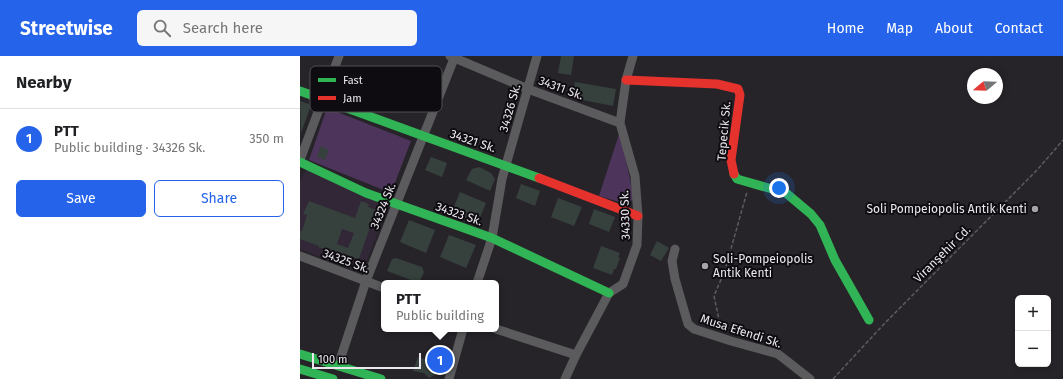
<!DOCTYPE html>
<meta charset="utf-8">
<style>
:root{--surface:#fff;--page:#f6f6f6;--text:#202124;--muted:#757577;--line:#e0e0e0;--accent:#2563eb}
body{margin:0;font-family:"Fira Sans",sans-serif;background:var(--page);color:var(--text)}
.controls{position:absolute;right:12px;bottom:12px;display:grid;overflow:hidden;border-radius:6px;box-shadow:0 2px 6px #0003}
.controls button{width:36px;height:36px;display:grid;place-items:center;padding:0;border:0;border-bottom:1px solid var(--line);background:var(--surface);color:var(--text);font:20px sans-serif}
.compass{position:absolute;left:667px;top:12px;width:36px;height:36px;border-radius:50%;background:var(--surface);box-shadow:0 2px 6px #0003;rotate:251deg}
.scale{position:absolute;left:12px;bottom:10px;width:109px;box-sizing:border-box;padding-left:4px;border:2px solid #ebe7ee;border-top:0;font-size:11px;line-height:14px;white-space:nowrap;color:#ebe7ee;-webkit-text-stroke:3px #0f0c11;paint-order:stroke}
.you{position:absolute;left:479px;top:132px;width:14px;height:14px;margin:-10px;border:3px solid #fff;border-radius:50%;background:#1a73e8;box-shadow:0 0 0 6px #1a73e833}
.badge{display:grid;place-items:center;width:26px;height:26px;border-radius:50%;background:var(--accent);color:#fff;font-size:13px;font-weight:700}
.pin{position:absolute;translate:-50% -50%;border:2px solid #fff;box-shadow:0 1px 4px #0006}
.popup{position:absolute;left:81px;top:224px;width:118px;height:52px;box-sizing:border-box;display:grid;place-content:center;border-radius:6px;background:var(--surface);filter:drop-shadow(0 1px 3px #0005);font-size:13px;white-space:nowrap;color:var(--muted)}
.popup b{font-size:15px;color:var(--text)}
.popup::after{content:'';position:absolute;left:50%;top:100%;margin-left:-8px;border:8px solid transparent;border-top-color:var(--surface)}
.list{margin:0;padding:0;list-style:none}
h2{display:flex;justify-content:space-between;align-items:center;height:52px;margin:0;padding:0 16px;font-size:17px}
h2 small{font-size:13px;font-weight:400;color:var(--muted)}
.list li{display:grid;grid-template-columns:26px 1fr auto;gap:12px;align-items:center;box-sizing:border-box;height:60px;padding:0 16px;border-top:1px solid var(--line)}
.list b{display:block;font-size:15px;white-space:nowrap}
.list p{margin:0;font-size:13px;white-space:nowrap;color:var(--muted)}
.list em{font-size:13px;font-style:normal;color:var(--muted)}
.actions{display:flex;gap:8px;padding:12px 16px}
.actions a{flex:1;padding:9px 0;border:1px solid var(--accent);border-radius:6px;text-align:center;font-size:14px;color:var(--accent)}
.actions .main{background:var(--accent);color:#fff}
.icon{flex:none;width:22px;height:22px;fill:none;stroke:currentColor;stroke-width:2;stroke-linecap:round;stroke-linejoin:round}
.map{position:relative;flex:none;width:763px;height:323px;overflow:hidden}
header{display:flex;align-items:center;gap:24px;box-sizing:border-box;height:56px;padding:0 20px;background:var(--accent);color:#fff}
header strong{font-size:19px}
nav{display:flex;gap:22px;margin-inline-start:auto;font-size:14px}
.search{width:280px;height:36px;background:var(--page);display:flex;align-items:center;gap:10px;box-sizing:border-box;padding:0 14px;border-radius:6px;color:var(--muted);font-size:15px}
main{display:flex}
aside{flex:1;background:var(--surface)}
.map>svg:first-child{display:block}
.built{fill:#312736}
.green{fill:#4d345b}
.building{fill:#36403d;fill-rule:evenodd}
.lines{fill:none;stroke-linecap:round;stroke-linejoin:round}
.path{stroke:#5d5b5f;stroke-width:1.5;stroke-dasharray:4 2;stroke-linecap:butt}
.street{stroke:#5b5a5c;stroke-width:9}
.fast{stroke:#30b455;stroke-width:9}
.jam{stroke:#e5322d;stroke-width:9}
.poi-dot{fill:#a6a3a9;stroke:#0f0c11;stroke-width:1.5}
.labels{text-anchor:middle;stroke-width:4;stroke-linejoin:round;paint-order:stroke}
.street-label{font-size:12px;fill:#ebe7ee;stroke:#0f0c11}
.poi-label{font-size:12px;fill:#ebe7ee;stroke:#0f0c11;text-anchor:end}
.key{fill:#0f0c11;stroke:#514e53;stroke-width:1}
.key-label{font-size:11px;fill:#ebe7ee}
</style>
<header>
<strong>Streetwise</strong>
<div class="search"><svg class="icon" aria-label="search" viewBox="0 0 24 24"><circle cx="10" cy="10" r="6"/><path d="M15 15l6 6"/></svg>Search here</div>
<nav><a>Home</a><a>Map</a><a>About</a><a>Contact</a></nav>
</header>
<main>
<aside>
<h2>Nearby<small></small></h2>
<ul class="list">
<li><span class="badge">1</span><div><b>PTT</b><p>Public building · 34326 Sk.</p></div><em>350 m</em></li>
</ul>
<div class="actions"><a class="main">Save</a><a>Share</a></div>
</aside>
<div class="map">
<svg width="763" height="323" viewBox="0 0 763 323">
<rect width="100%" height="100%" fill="#272429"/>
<!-- built -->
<path class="built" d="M7 114 81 147 86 156 65 209 52 213 0 193V126L3 119Z"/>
<!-- green -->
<path class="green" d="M27 52 111 85 91 137 9 104Z
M320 75 334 143 326 148 299 140Z"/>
<!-- building -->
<path class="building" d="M261 0H274L271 19 258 17Z
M275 26 316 33 313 50 272 42Z
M0 45 9 48 10 52 1 77Z
M21 90 29 94 25 104 17 101Z
M131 101 147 107 142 121 125 114Z
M179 111 191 117 195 123 190 135 166 124 172 113Z
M221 128 240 135 235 150 216 142Z
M160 136 186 147 177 169 151 158Z
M258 142 282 151 274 170 251 161Z
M9 145 55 162 61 145 69 148 68 151 76 154 59 203 51 201V203L42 200 43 198 26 192V194L18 191 19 190 0 183V175H2L7 159 3 158ZM42 173 54 177 48 192 37 188Z
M294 153 315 161 309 176 289 168Z
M109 164 135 174 126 197 100 186Z
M149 179 176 189 166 212 140 201Z
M357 185 369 192 361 205 350 199Z
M301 190 320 197 318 201 320 202 316 213H314L312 219 293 212Z
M96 202 122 211 124 216 119 227 87 215 92 203Z
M131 295 143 298 140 308 142 309 143 315 129 322 124 317 113 315 118 301 128 304Z"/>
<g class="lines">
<!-- path -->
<path class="path" d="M421 273 414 240 425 214 447 136
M533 323 584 268 738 113 763 84"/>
<!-- street -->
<path class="street" d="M150 0 228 33 320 67
M0 104 39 0
M375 193 372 205 375 223 388 268 394 273 431 285 478 298 510 323
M0 200 84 232
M177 227 192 182 202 123 237 0
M196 273 276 299
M38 310 66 225 155 0
M149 323 163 273
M265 323 276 299 309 237 323 228 337 189 338 160 335 120 320 67 326 24 333 0"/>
<!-- fast -->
<path class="fast" d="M0 35 239 122
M0 106 66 137 192 182 309 237
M434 118 437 123 486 137 511 158 520 169 535 204 569 264
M0 298 81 323
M0 313 33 323"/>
<!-- jam -->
<path class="jam" d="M326 24 417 28 438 33 440 39 431 104 434 118
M239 122 338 160"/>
</g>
<!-- markers -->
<g class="poi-dot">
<circle cx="735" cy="153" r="4"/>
<circle cx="405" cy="210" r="4"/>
</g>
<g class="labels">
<!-- street labels -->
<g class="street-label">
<text transform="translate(261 32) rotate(20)" y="4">34311 Sk.</text>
<text transform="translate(210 52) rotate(-74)" y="4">34326 Sk.</text>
<text transform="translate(424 75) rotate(-85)" y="4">Tepecik Sk.</text>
<text transform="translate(173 85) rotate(19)" y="4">34321 Sk.</text>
<text transform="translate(83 150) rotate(-68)" y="4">34324 Sk.</text>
<text transform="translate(159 158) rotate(19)" y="4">34323 Sk.</text>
<text transform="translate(325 159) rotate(-92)" y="4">34330 Sk.</text>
<text transform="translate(642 198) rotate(-45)" y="4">Viranşehir Cd.</text>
<text transform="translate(46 205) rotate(20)" y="4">34325 Sk.</text>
<text transform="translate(441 275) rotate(18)" y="4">Musa Efendi Sk.</text>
</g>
<!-- poi labels -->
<g class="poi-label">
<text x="727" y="157">Soli Pompeiopolis Antik Kenti</text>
<text x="413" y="207" text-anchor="start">Soli-Pompeiopolis<tspan x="413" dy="14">Antik Kenti</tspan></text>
</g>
</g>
<!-- legend -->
<rect x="10" y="10" width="132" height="46" rx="6" class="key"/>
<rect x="18" y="22" width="18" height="4" fill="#30b455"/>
<rect x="18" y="40" width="18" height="4" fill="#e5322d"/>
<g class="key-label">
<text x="43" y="28">Fast</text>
<text x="43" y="46">Jam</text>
</g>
</svg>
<div class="controls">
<button>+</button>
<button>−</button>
</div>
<svg class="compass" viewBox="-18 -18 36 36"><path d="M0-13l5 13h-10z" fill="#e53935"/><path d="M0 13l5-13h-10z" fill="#757577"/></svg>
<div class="scale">100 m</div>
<div class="you"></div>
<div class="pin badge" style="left:140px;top:304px">1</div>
<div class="popup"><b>PTT</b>Public building</div>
</div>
</main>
